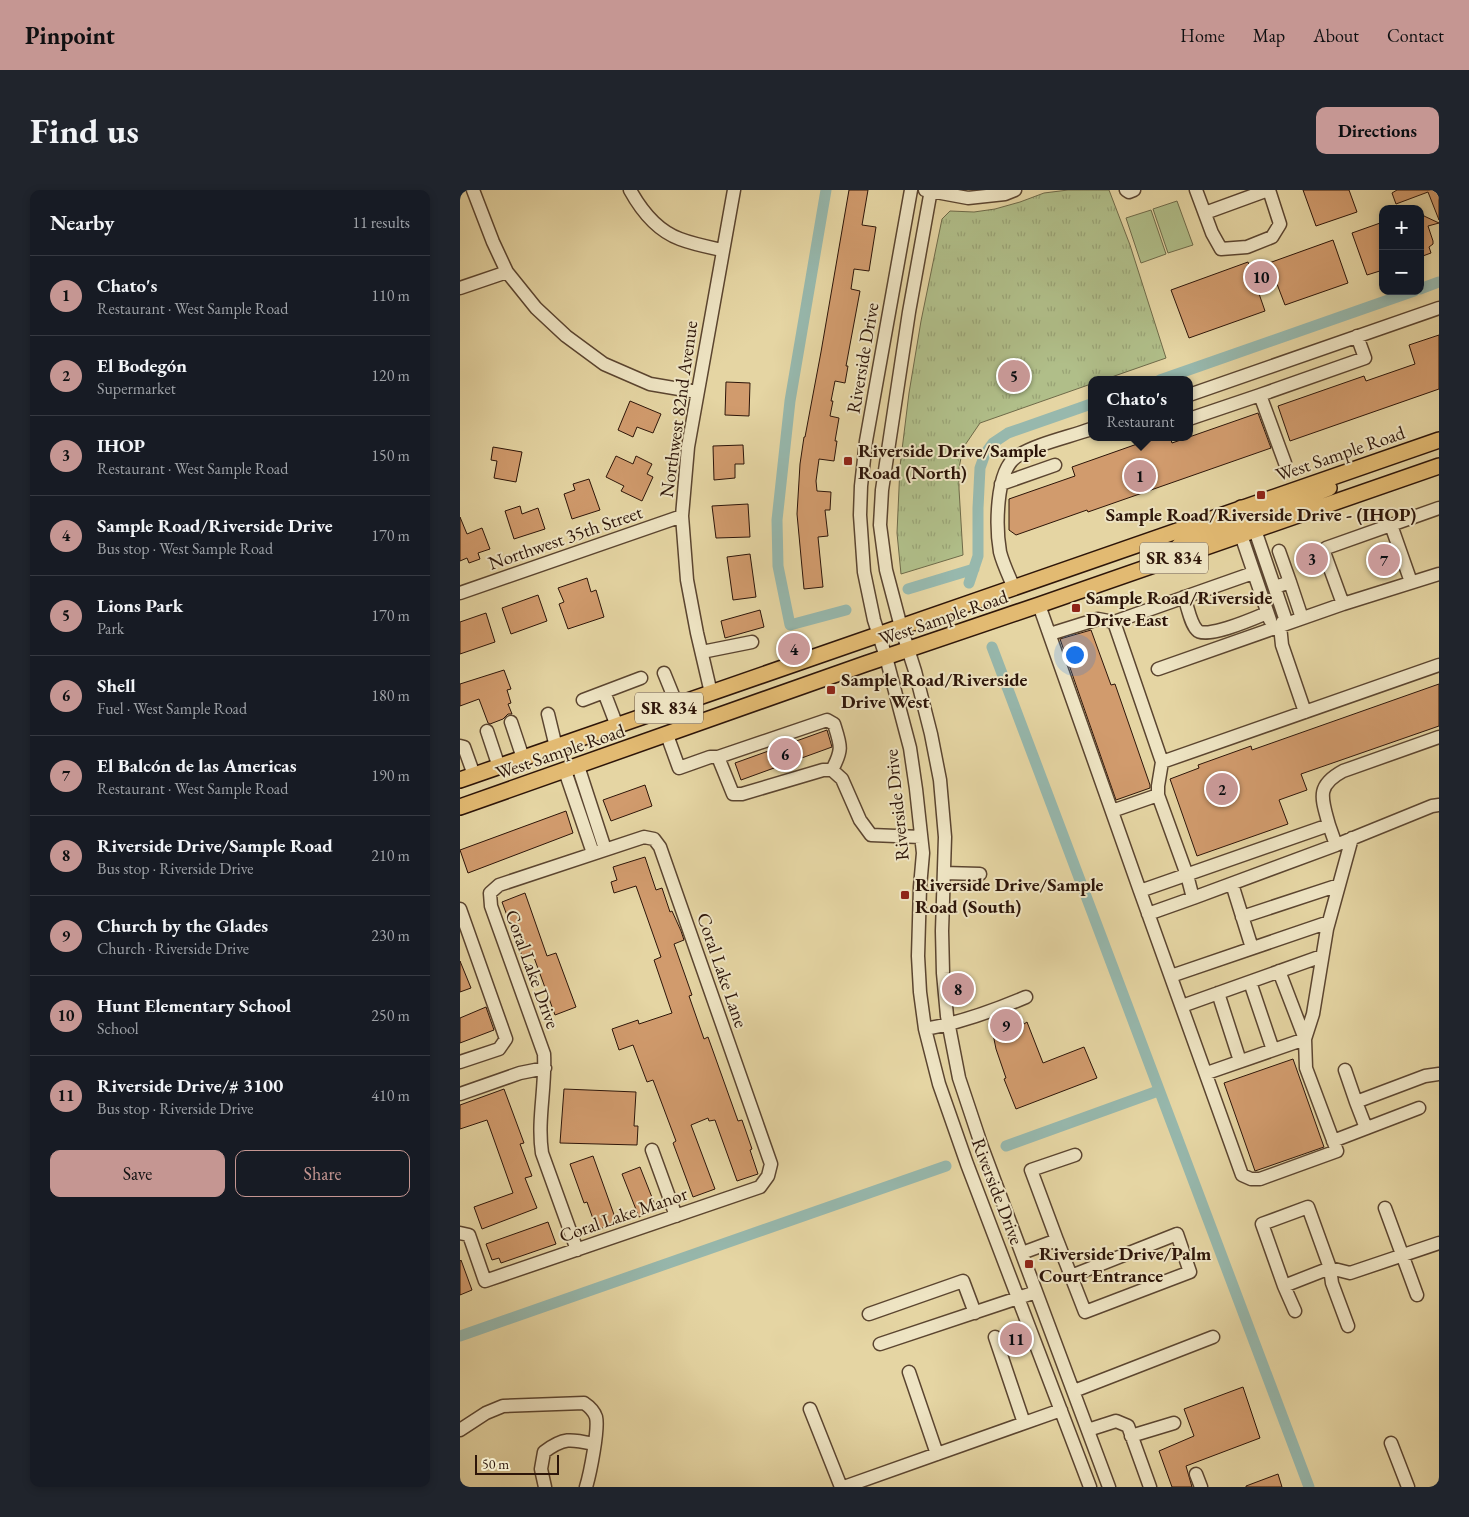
<!DOCTYPE html>
<meta charset="utf-8">
<style>
:root{--surface:#171b24;--page:#20242c;--text:#f1f3f6;--muted:#9ea1a6;--line:#363941;--accent:#c59692}
body{margin:0;font-family:"EB Garamond",serif;background:var(--page);color:var(--text)}
.controls{position:absolute;right:15px;top:15px;display:grid;overflow:hidden;border-radius:10px;box-shadow:0 2px 8px #0003}
.controls button{width:45px;height:45px;display:grid;place-items:center;padding:0;border:0;border-bottom:1px solid var(--line);background:var(--surface);color:var(--text);font:25px sans-serif}
.scale{position:absolute;left:15px;bottom:12px;width:84px;box-sizing:border-box;padding-left:5px;border:2px solid #2d1509;border-top:0;font-size:14px;line-height:18px;white-space:nowrap;color:#2d1509;-webkit-text-stroke:4px #eee4c3;paint-order:stroke}
.you{position:absolute;left:614px;top:464px;width:18px;height:18px;margin:-12px;border:4px solid #fff;border-radius:50%;background:#1a73e8;box-shadow:0 0 0 8px #1a73e833}
.badge{display:grid;place-items:center;width:32px;height:32px;border-radius:50%;background:var(--accent);color:#111;font-size:16px;font-weight:700}
.pin{position:absolute;translate:-50% -50%;border:2px solid #fff;box-shadow:0 1px 5px #0006}
.popup{position:absolute;left:628px;top:186px;width:105px;height:65px;box-sizing:border-box;display:grid;place-content:center;border-radius:10px;background:var(--surface);filter:drop-shadow(0 1px 4px #0005);font-size:16px;white-space:nowrap;color:var(--muted)}
.popup b{font-size:19px;color:var(--text)}
.popup::after{content:'';position:absolute;left:50%;top:100%;margin-left:-10px;border:10px solid transparent;border-top-color:var(--surface)}
.list{margin:0;padding:0;list-style:none}
h2{display:flex;justify-content:space-between;align-items:center;height:65px;margin:0;padding:0 20px;font-size:21px}
h2 small{font-size:16px;font-weight:400;color:var(--muted)}
.list li{display:grid;grid-template-columns:32px 1fr auto;gap:15px;align-items:center;box-sizing:border-box;height:80px;padding:0 20px;border-top:1px solid var(--line)}
.list b{display:block;font-size:19px;white-space:nowrap}
.list p{margin:0;font-size:16px;white-space:nowrap;color:var(--muted)}
.list em{font-size:16px;font-style:normal;color:var(--muted)}
.actions{display:flex;gap:10px;padding:15px 20px}
.actions a{flex:1;padding:11px 0;border:1px solid var(--accent);border-radius:10px;text-align:center;font-size:18px;color:var(--accent)}
.actions .main{background:var(--accent);color:#111}
.map{position:relative;flex:none;width:979px;height:1297px;overflow:hidden;border-radius:10px}
header{display:flex;align-items:center;gap:30px;box-sizing:border-box;height:70px;padding:0 25px;background:var(--accent);color:#111}
header strong{font-size:24px}
nav{display:flex;gap:28px;margin-inline-start:auto;font-size:18px}
.intro{display:flex;align-items:center;justify-content:space-between;box-sizing:border-box;height:120px;padding:0 30px}
h1{margin:0;font-size:35px}
.button{padding:12px 22px;border-radius:10px;background:var(--accent);color:#111;font-size:18px;font-weight:700}
main{display:flex;gap:30px;padding:0 30px}
aside{flex:1;background:var(--surface);border-radius:10px;box-shadow:0 2px 8px #0003}
.map>svg:first-child{display:block}
.grass{fill:#b0be89;stroke:#6e6a49}
.park{fill:url(#park-tufts);stroke:#6e6a49}
.lines{fill:none;stroke-linecap:round;stroke-linejoin:round}
.canal{stroke:#97b8ad;stroke-width:11}
.building{fill:#d19b6d;stroke:#2d1509}
.minor-casing{stroke:#5b4530;stroke-width:15}
.major-casing{stroke:#2d1509;stroke-width:18}
.minor{stroke:#eee4c3;stroke-width:12}
.major{stroke:#e2ba72;stroke-width:15}
.poi-dot{fill:#8f2418;stroke:#eee4c3;stroke-width:2}
.labels{text-anchor:middle;stroke-width:4;stroke-linejoin:round;paint-order:stroke}
.shield{fill:#eee4c3;stroke:#675341;stroke-width:1}
.shield-label{font-size:18px;font-weight:bold;fill:#2d1509}
.street-label{font-size:19px;fill:#2d1509;stroke:#eee4c3}
.poi-label{font-size:19px;font-weight:bold;fill:#2d1509;stroke:#eee4c3;text-anchor:start}
</style>
<header>
<strong>Pinpoint</strong>
<nav><a>Home</a><a>Map</a><a>About</a><a>Contact</a></nav>
</header>
<div class="intro"><h1>Find us</h1><a class="button">Directions</a></div>
<main>
<aside>
<h2>Nearby<small>11 results</small></h2>
<ul class="list">
<li><span class="badge">1</span><div><b>Chato's</b><p>Restaurant · West Sample Road</p></div><em>110 m</em></li>
<li><span class="badge">2</span><div><b>El Bodegón</b><p>Supermarket</p></div><em>120 m</em></li>
<li><span class="badge">3</span><div><b>IHOP</b><p>Restaurant · West Sample Road</p></div><em>150 m</em></li>
<li><span class="badge">4</span><div><b>Sample Road/Riverside Drive</b><p>Bus stop · West Sample Road</p></div><em>170 m</em></li>
<li><span class="badge">5</span><div><b>Lions Park</b><p>Park</p></div><em>170 m</em></li>
<li><span class="badge">6</span><div><b>Shell</b><p>Fuel · West Sample Road</p></div><em>180 m</em></li>
<li><span class="badge">7</span><div><b>El Balcón de las Americas</b><p>Restaurant · West Sample Road</p></div><em>190 m</em></li>
<li><span class="badge">8</span><div><b>Riverside Drive/Sample Road</b><p>Bus stop · Riverside Drive</p></div><em>210 m</em></li>
<li><span class="badge">9</span><div><b>Church by the Glades</b><p>Church · Riverside Drive</p></div><em>230 m</em></li>
<li><span class="badge">10</span><div><b>Hunt Elementary School</b><p>School</p></div><em>250 m</em></li>
<li><span class="badge">11</span><div><b>Riverside Drive/# 3100</b><p>Bus stop · Riverside Drive</p></div><em>410 m</em></li>
</ul>
<div class="actions"><a class="main">Save</a><a>Share</a></div>
</aside>
<div class="map">
<svg width="979" height="1297" viewBox="0 0 979 1297">
<defs>
<pattern id="park-tufts" width="24" height="20" patternUnits="userSpaceOnUse" patternTransform="scale(1.25)"><rect width="24" height="20" fill="#b0be89"/><path d="M3 7l-1-3M5 7V3M7 7l1-3M15 17l-1-3M17 17v-4M19 17l1-3" fill="none" stroke="#98a275"/></pattern>
</defs>
<rect width="100%" height="100%" fill="#e5d5a3"/>
<filter id="stains"><feTurbulence type="fractalNoise" baseFrequency=".004" numOctaves="4"/><feColorMatrix values="0 0 0 0 .2 0 0 0 0 .09 0 0 0 0 .02 0 0 0 .5 -.17"/></filter>
<radialGradient id="worn" r=".72"><stop offset=".6" stop-color="#630" stop-opacity="0"/><stop offset="1" stop-color="#630" stop-opacity=".3"/></radialGradient>
<!-- grass -->
<path class="grass" d="M717 11 733 55 708 63 693 19Z
M691 20 706 64 681 73 666 28Z"/>
<!-- park -->
<path class="park" d="M608 0H649L670 55 706 168 643 190H631V194L520 233 503 258 499 278V299L503 365 441 384 437 343 440 276 449 203 461 131 482 29 490 21 514 22 535 19 560 12 584 3Z"/>
<g class="lines">
<!-- canal -->
<path class="canal" d="M366 0 330 211 317 330 318 376 330 435 386 420
M960 99 979 92
M700 190 954 101
M509 393 518 366V318L520 278 525 264 533 253 548 243 631 214
M448 399 514 379
M532 457 849 1297
M546 956 698 901
M0 1146 486 976"/>
</g>
<!-- building -->
<path class="building" d="M389 0H408L402 35 416 37 409 81 394 79 391 99 400 101 386 176H388L385 193 375 191 371 211H373L370 226 379 228 375 251H377L374 271 359 269 356 291 357 301 371 302 370 320H365L368 346 358 347 363 397 344 399 337 324 340 274 344 247H345L361 162Z
M843 0H889L897 22 856 36Z
M937 0H979V30L968 2 936 14 932 3Z
M960 19 964 26 979 33 968 36 973 51V54L969 57 971 63 960 67Z
M923 32V80L907 85 892 43Z
M873 50 888 93 825 115 809 73Z
M788 72 805 121 729 148 711 100Z
M979 145V199L830 251 818 216 904 186 906 191 955 174 949 155Z
M266 192 290 193 289 226 265 225Z
M170 211 201 224 193 243 177 237 173 247 158 240Z
M798 223 811 258 628 322 627 320 556 345 549 340V309L615 286 612 277 697 247H710L712 253Z
M283 255 284 274H275V288L254 290 253 256Z
M33 257 62 262 56 292 34 288 37 271 31 270Z
M156 266 173 274 176 266 192 274 187 284 193 287 182 311 161 301 164 296 146 287Z
M129 289 140 320 112 329 104 304 115 300 113 294Z
M288 314 290 347 256 348 252 316Z
M60 316 62 324 78 318 85 339 54 349 45 321Z
M0 327 7 344 22 338 30 359 18 363 20 369 9 373 7 368 0 371Z
M290 364 296 407 273 410 267 367Z
M127 388 131 402 136 400 144 427 108 439 99 414 104 412 98 398Z
M78 405 87 431 51 444 42 418Z
M300 420 304 437 265 448 261 431Z
M26 423 35 452 0 464V432Z
M631 440 651 495 655 494 690 595V598L656 610 600 449Z
M44 480 51 499 47 500 51 513 48 514 52 524H48L43 529 30 534 28 533 19 509 0 516V494Z
M979 494V536L841 584 847 600 819 610 828 634 737 666 710 589 739 578 738 575 791 556 792 560Z
M367 540 372 557 281 590 275 573Z
M185 595 192 616 151 631 143 610Z
M106 621 113 643 8 683 0 660Z
M185 667 196 700 202 698 210 722 212 721 221 741 224 750 214 754 232 805 229 806 244 849 248 847 278 931 282 930 292 959 290 960 298 984 277 991 255 930 249 931 248 928 231 935 255 999 233 1007 213 953 216 951 193 890 187 892 173 855 159 860 152 839 178 830 179 834 212 823 194 770 201 767 176 696 154 703 151 692 157 690 153 677Z
M65 703 87 766 96 763 116 817 95 825 72 762 62 766 42 712Z
M0 771 11 798 0 802Z
M26 817 34 840 0 853V828Z
M559 823 564 834 567 832 583 873 624 857 637 888 556 919 544 889 546 888 536 859 531 834Z
M833 869 864 957 795 981 764 893Z
M44 899 64 953 60 954 72 986 65 988 77 1018 22 1039 14 1017 53 1003 27 930 0 939V915Z
M104 899 176 902 174 936H178L177 955 100 953Z
M133 966 157 1033 137 1040 127 1012 124 1013 110 974Z
M180 977 197 1020 179 1027 162 984Z
M88 1032 96 1054 41 1073 39 1068 32 1070 26 1054Z
M1 1070 12 1100 0 1105V1071Z
M783 1197 800 1248 726 1276 732 1297H712L699 1261 734 1246 724 1219Z
M818 1284 822 1297H786V1296Z"/>
<g class="lines">
<defs>
<path id="minor" d="M13 0 33 52 47 82 76 118 106 146 144 174 190 194 237 202
M170 0C181 20 198 41 220 49 233 54 248 57 262 60
M451 0 406 251 401 296 400 325 404 382 414 430 426 467 450 558 456 599 463 663 460 697 458 766 460 802 465 839 479 894 507 974 630 1297
M465 0 508 8 545 4 555 0
M471 0 449 122 422 300 420 335 426 380 441 437 455 481 471 544 480 590 485 647 482 741 483 783 487 826 499 888 522 957 649 1297
M666 0 669 2 674 0
M736 0 752 43 761 59 787 57 812 47 820 34 809 0
M745 23 808 0
M0 98 47 82
M729 205 979 118
M729 229 800 205
M825 273 800 205 905 168 897 146
M541 294 595 275
M931 335 951 392
M795 340 825 428 820 436 822 455 845 522
M781 345 810 430
M819 361 830 392
M793 383 654 432 702 572 979 475
M815 397 830 392 842 428
M554 398C549 386 543 374 540 362 536 339 535 282 556 267 575 254 609 247 631 239
M0 403 222 326
M724 407C728 417 730 433 737 440 745 450 795 428 807 423
M883 414 864 362 866 358 979 318
M579 415 680 701 869 635C862 609 855 596 883 581L979 547
M590 444 638 429 654 432
M242 462 292 452
M698 479 883 414 979 384
M204 483 217 515
M144 502 157 536
M251 503 237 443 227 390 222 326 228 257 274 0
M123 510 181 488
M88 524 96 557
M51 532 63 568
M27 541 39 577
M207 545 219 578 250 567H258L273 604H282L363 580H372L382 589 400 630 411 645 461 647
M0 556 4 557 14 585
M258 567 367 530 374 534C381 556 383 559 372 580
M118 576 145 659
M105 581 133 663
M652 621 698 605V596L702 572
M869 635 876 655 972 616 979 615
M484 683 520 684
M772 694 792 758
M680 701 782 985 791 989H800L877 961 846 878 845 849 853 824 867 739 892 648
M733 708 876 655
M0 719 46 849 39 859 0 872
M688 724 733 708 727 685 698 605
M782 727 879 695
M711 786 869 732
M790 792 813 860
M758 803 780 871
M722 816 862 766
M465 839C500 833 533 821 566 807
M885 880 896 912 965 886 979 884
M747 883 845 849 819 781
M0 904 60 883 85 878
M896 912 906 938
M873 951 959 918
M192 960 216 1026
M848 1017 870 1078 824 1096 802 1034Z
M925 1018 957 1105
M0 1043 9 1045 25 1091 300 997 308 986 311 974 200 657 194 649 184 647 39 695 30 703 31 716 84 864C86 897 77 930 82 963L117 1060
M597 1050 571 980 615 965
M562 1063 597 1050 625 1122 730 1082 717 1044 611 1086
M824 1096 835 1121
M409 1124 503 1091 515 1123
M888 1136 872 1093 870 1078 890 1083 979 1053
M535 1147 564 1233
M420 1154 576 1102
M449 1182 477 1264
M614 1201 753 1147
M350 1219 381 1297
M0 1240 26 1223 43 1216 124 1213C130 1217 134 1221 136 1227 139 1239 130 1284 126 1297
M628 1240 656 1231 668 1236 690 1297
M671 1246 714 1233
M931 1253 948 1297
M736 1284 741 1297
M85 1297 81 1279 84 1262C104 1247 111 1249 134 1254
M384 1297 601 1220"/>
<path id="major" d="M781 345 794 327 869 298
M707 370 719 356 769 337 781 318
M0 590 979 250
M0 617 405 474 579 415 979 276"/>
</defs>
<!-- minor casing -->
<use href="#minor" class="minor-casing"/>
<!-- major casing -->
<use href="#major" class="major-casing"/>
<!-- minor -->
<use href="#minor" class="minor"/>
<!-- major -->
<use href="#major" class="major"/>
</g>
<!-- markers -->
<g class="poi-dot">
<rect x="383" y="266" width="10" height="10" rx="2.5"/>
<rect x="796" y="300" width="10" height="10" rx="2.5"/>
<rect x="611" y="413" width="10" height="10" rx="2.5"/>
<rect x="366" y="495" width="10" height="10" rx="2.5"/>
<rect x="440" y="700" width="10" height="10" rx="2.5"/>
<rect x="564" y="1069" width="10" height="10" rx="2.5"/>
</g>
<g class="labels">
<!-- shield labels -->
<g class="shield">
<rect x="680" y="352.5" width="68" height="31" rx="4"/>
<rect x="175" y="502.5" width="68" height="31" rx="4"/>
</g>
<g class="shield-label">
<text x="714" y="374">SR 834</text>
<text x="209" y="524">SR 834</text>
</g>
<!-- street labels -->
<g class="street-label">
<text transform="translate(402 168) rotate(-80)" y="7">Riverside Drive</text>
<text transform="translate(218 219) rotate(-82)" y="7">Northwest 82nd Avenue</text>
<text transform="translate(880 263) rotate(-19)" y="7">West Sample Road</text>
<text transform="translate(105 347) rotate(-19)" y="7">Northwest 35th Street</text>
<text transform="translate(483 427) rotate(-19)" y="7">West Sample Road</text>
<text transform="translate(100 561) rotate(-19)" y="7">West Sample Road</text>
<text transform="translate(436 615) rotate(-96)" y="7">Riverside Drive</text>
<text transform="translate(73 779) rotate(70)" y="7">Coral Lake Drive</text>
<text transform="translate(263 780) rotate(71)" y="7">Coral Lake Lane</text>
<text transform="translate(538 1001) rotate(69)" y="7">Riverside Drive</text>
<text transform="translate(163 1024) rotate(-19)" y="7">Coral Lake Manor</text>
</g>
<!-- poi labels -->
<g class="poi-label">
<text x="398" y="267">Riverside Drive/Sample<tspan x="398" dy="22">Road (North)</tspan></text>
<text x="801" y="331" text-anchor="middle">Sample Road/Riverside Drive - (IHOP)</text>
<text x="626" y="414">Sample Road/Riverside<tspan x="626" dy="22">Drive East</tspan></text>
<text x="381" y="496">Sample Road/Riverside<tspan x="381" dy="22">Drive West</tspan></text>
<text x="455" y="701">Riverside Drive/Sample<tspan x="455" dy="22">Road (South)</tspan></text>
<text x="579" y="1070">Riverside Drive/Palm<tspan x="579" dy="22">Court Entrance</tspan></text>
</g>
</g>
<rect width="100%" height="100%" filter="url(#stains)"/>
<rect width="100%" height="100%" fill="url(#worn)"/>
</svg>
<div class="controls">
<button>+</button>
<button>−</button>
</div>
<div class="scale">50 m</div>
<div class="you"></div>
<div class="pin badge" style="left:680px;top:286px">1</div>
<div class="popup"><b>Chato's</b>Restaurant</div>
<div class="pin badge" style="left:762px;top:599px">2</div>
<div class="pin badge" style="left:852px;top:369px">3</div>
<div class="pin badge" style="left:334px;top:459px">4</div>
<div class="pin badge" style="left:554px;top:186px">5</div>
<div class="pin badge" style="left:325px;top:564px">6</div>
<div class="pin badge" style="left:924px;top:370px">7</div>
<div class="pin badge" style="left:498px;top:799px">8</div>
<div class="pin badge" style="left:546px;top:835px">9</div>
<div class="pin badge" style="left:801px;top:87px">10</div>
<div class="pin badge" style="left:556px;top:1149px">11</div>
</div>
</main>
